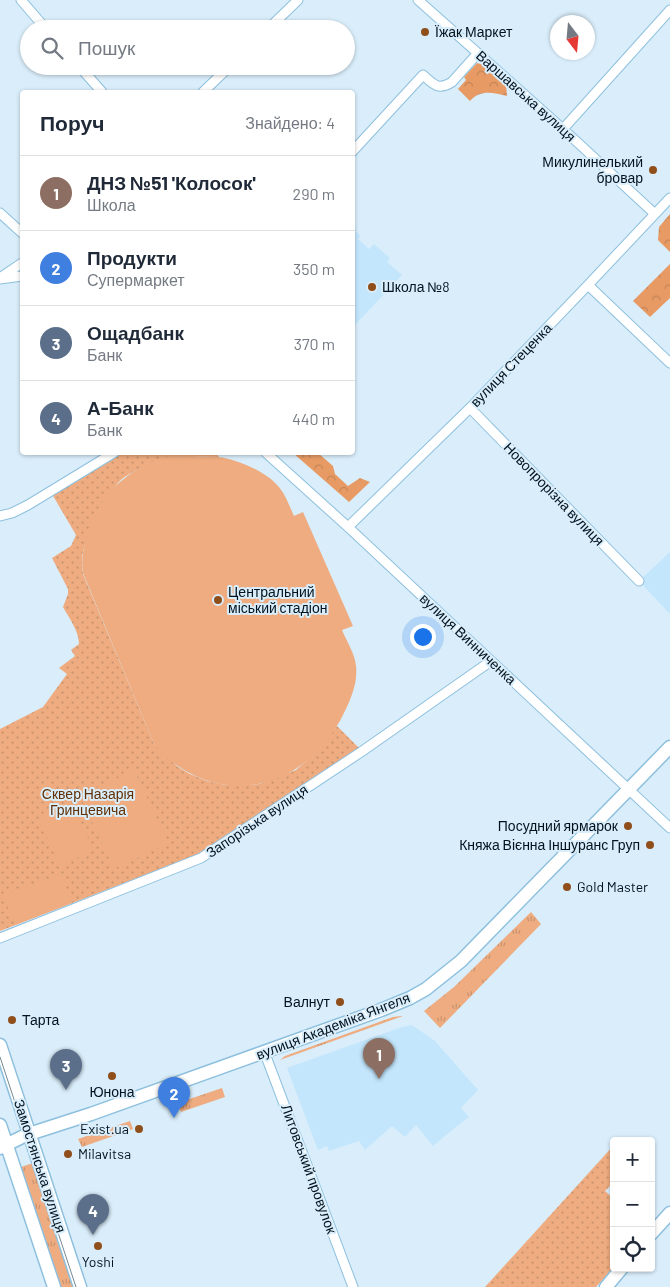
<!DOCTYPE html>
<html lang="uk">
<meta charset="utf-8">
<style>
:root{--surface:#fff;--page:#f2f2f3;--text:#1f2937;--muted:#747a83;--line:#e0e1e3;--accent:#904e1b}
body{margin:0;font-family:Barlow,sans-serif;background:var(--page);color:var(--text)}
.controls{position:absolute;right:15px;bottom:15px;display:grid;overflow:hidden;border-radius:5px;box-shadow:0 1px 4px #0004}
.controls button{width:45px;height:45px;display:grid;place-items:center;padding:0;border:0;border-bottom:1px solid var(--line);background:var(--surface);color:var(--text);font:25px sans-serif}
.compass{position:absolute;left:550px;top:15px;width:45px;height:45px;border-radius:50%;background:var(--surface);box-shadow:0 1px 4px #0004;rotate:164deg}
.you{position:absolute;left:422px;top:636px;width:18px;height:18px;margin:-12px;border:4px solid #fff;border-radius:50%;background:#1a73e8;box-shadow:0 0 0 8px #1a73e833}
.badge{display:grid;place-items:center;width:32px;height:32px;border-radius:50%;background:var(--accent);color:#fff;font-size:16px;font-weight:700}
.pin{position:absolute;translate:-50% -41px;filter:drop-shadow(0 1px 2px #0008)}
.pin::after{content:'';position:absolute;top:26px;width:18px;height:15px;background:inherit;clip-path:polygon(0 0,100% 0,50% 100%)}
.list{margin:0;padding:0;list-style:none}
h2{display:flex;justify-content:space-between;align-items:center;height:65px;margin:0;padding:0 20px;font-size:21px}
h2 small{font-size:16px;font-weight:400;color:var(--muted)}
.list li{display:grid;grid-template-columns:32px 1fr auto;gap:15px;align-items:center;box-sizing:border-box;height:75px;padding:0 20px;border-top:1px solid var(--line)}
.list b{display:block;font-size:19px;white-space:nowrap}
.list p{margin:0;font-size:16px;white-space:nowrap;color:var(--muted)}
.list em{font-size:16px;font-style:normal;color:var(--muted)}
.icon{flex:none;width:28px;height:28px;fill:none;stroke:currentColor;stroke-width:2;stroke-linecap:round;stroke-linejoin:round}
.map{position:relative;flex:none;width:670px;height:1287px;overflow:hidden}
.search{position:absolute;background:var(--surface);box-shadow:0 1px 4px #0004;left:20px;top:20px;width:335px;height:55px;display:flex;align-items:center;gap:12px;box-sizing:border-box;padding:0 18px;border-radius:28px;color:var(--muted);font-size:19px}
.panel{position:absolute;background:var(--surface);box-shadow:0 1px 4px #0004;left:20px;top:90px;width:335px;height:365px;border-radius:5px}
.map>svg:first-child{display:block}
.built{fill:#c3e6fc}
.grass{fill:url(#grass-tufts)}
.forest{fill:url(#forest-crowns)}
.park{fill:url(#park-dots)}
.garden{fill:#eeac80}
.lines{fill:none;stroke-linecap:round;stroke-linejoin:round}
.street-casing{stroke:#8dc0de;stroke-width:11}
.secondary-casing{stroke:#8dc0de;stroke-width:15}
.street{stroke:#fff;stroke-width:9}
.secondary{stroke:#fff;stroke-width:12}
.tram{stroke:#768995;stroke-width:1}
.poi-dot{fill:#904e1b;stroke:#d9edfa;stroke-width:2}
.labels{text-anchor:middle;stroke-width:4;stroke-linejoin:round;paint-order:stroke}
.poi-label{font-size:14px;fill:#02131e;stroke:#d9edfa;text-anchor:start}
.street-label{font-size:14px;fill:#02131e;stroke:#d9edfa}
.park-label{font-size:14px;fill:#613005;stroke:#d9edfa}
</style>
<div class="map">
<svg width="670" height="1287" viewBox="0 0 670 1287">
<defs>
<pattern id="grass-tufts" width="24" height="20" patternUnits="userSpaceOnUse" patternTransform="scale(1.25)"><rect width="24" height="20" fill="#eeac80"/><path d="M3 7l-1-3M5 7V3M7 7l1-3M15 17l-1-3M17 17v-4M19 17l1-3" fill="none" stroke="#ca936e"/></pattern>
<pattern id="forest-crowns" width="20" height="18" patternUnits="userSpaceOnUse" patternTransform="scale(1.25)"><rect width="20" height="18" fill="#e79a64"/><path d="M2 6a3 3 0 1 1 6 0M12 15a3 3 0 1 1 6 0" fill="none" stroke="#c48456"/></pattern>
<pattern id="park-dots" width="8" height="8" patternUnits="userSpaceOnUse" patternTransform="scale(1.25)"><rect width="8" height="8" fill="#eeac80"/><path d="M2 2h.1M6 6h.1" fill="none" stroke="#ca936e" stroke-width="1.8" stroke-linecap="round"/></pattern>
</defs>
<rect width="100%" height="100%" fill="#d9edfa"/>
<!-- built -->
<path class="built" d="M353 225 357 229 355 231 361 236 358 239 369 249 374 244 390 258 387 262 402 275 353 327Z
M670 552V614L639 581Z
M412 1025 435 1041 478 1090 461 1108 469 1117 458 1125 433 1146 416 1125 405 1137 392 1126 365 1150 359 1141 329 1151 327 1146 318 1150 287 1068 402 1027Z"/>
<!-- grass -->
<path class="grass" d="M531 912 541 924 440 1028 424 1011 454 987Z
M401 1016H403L280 1060 285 1056 393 1017Z
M222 1088 225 1097 181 1112 178 1103Z
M130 1121 133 1129 82 1147 78 1139Z
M33 1163 73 1287H60L21 1167Z"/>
<!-- forest -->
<path class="forest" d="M477 63 484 65 506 84 507 96C493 93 481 89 470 101L458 89 466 80 464 77Z
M670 214V252L658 240 659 227Z
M670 264V298L650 317 633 301Z
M293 453H318L333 466 335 474 348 486 360 478 370 482 349 502Z"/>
<!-- park -->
<path class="park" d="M122 453H216L219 457C190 456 168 453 141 468 133 472 124 476 118 483 112 489 102 510 97 519 87 539 79 550 83 574L154 744 178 767 190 774 207 781 225 785H244L260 784 296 770 313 755 325 742 337 726 359 748 199 854 0 931V729L43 707 67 674 59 668 75 656 71 650 79 644C79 631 69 618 63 607L68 594V589L52 558 71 546 76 535 52 494Z
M614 1145V1182L605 1191 614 1199V1267L596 1287H485Z"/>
<!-- garden -->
<path class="garden" d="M186 456C197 456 207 456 218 457 236 459 265 471 277 485 285 493 289 505 294 516L303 512 353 626 342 630C347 642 355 654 356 666 358 682 351 699 344 713 318 768 259 802 200 778 182 770 166 760 154 744L83 573C81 560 83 549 87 536 95 505 114 482 142 467 150 463 159 459 167 457 174 456 180 456 186 456Z
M134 770 169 843 114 869 80 796Z
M71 803 94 850 60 866 38 819Z
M61 874 72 903 15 925 3 895Z"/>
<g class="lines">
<defs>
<path id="street" d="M21 0 46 29
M418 0 563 129 655 214
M268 29 298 0
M79 66 102 92
M203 92 230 66
M563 129 670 10
M352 152 423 75C433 84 438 91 452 82L478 53
M0 213 22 233
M0 278 22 263
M0 279 22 276
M588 285 670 363
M470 408 639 581
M265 452 348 527 670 828
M0 516 12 513 28 505 115 452
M348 527 470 408 588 285 670 198
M0 938 201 858 361 752 491 661
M264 1051 353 1287"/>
<path id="secondary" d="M0 1045 80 1287
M0 1125 54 1287
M0 1148 26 1135 91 1114 381 1010 410 998 426 989 461 961 670 747
M651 1234 670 1213
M606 1287 622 1268"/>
</defs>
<!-- street casing -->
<use href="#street" class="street-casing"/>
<!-- secondary casing -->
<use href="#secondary" class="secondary-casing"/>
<!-- street -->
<use href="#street" class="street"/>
<!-- secondary -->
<use href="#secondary" class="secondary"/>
<!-- tram -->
<path class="tram" d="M0 1057 76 1287"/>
</g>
<!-- markers -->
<g class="poi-dot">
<circle cx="425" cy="32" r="5"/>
<circle cx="653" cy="170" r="5"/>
<circle cx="372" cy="287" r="5"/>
<circle cx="218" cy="600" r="5"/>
<circle cx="628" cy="826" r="5"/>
<circle cx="650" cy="845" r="5"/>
<circle cx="567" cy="887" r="5"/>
<circle cx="340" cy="1002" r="5"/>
<circle cx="12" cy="1020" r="5"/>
<circle cx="112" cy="1076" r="5"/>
<circle cx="139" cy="1129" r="5"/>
<circle cx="68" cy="1154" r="5"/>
<circle cx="98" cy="1246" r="5"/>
</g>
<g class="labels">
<!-- poi labels -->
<g class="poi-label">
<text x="435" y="37">Їжак Маркет</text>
<text x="643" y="167" text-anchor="end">Микулинелький<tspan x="643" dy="16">бровар</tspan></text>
<text x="382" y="292">Школа №8</text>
<text x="228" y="597">Центральний<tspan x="228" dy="16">міський стадіон</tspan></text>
<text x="618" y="831" text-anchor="end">Посудний ярмарок</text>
<text x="640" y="850" text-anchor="end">Княжа Вієнна Іншуранс Груп</text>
<text x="577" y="892">Gold Master</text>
<text x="330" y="1007" text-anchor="end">Валнут</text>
<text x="22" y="1025">Тарта</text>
<text x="112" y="1097" text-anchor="middle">Юнона</text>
<text x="129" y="1134" text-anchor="end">Exist.ua</text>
<text x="78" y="1159">Milavitsa</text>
<text x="98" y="1267" text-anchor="middle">Yoshi</text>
</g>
<!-- street labels -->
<g class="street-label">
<text transform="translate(526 96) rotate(42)" y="5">Варшавська вулиця</text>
<text transform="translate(511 365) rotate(-46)" y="5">вулиця Стеценка</text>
<text transform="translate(554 494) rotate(46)" y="5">Новопрорізна вулиця</text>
<text transform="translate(468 639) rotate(43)" y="5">вулиця Винниченка</text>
<text transform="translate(257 821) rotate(-34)" y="5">Запорізька вулиця</text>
<text transform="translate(333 1026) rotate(-21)" y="5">вулиця Академіка Янгеля</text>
<text transform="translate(40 1166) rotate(72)" y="5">Замостянська вулиця</text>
<text transform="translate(309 1169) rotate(70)" y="5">Литовський провулок</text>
</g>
<!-- park labels -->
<g class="park-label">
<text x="88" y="799">Сквер Назарія<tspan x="88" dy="16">Гринцевича</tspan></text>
</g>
</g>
</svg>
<div class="controls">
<button>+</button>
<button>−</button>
<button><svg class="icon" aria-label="locate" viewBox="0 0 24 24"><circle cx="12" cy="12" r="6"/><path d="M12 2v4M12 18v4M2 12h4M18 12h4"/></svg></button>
</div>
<svg class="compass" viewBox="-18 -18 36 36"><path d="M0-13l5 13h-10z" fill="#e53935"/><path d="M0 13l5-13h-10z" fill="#747a83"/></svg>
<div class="you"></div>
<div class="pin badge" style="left:379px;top:1079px;background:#8d6e63">1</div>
<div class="pin badge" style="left:174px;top:1118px;background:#3f7fe0">2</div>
<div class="pin badge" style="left:66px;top:1090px;background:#5c6f8a">3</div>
<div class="pin badge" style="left:93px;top:1235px;background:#5c6f8a">4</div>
<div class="search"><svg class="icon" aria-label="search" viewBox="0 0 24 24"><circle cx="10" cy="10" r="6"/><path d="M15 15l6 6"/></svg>Пошук</div>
<section class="panel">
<h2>Поруч<small>Знайдено: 4</small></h2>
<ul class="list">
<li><span class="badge" style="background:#8d6e63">1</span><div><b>ДНЗ №51 'Колосок'</b><p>Школа</p></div><em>290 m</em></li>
<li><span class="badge" style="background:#3f7fe0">2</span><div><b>Продукти</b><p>Супермаркет</p></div><em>350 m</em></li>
<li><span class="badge" style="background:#5c6f8a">3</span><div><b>Ощадбанк</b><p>Банк</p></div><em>370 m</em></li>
<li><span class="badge" style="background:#5c6f8a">4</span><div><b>А-Банк</b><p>Банк</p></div><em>440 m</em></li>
</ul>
</section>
</div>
